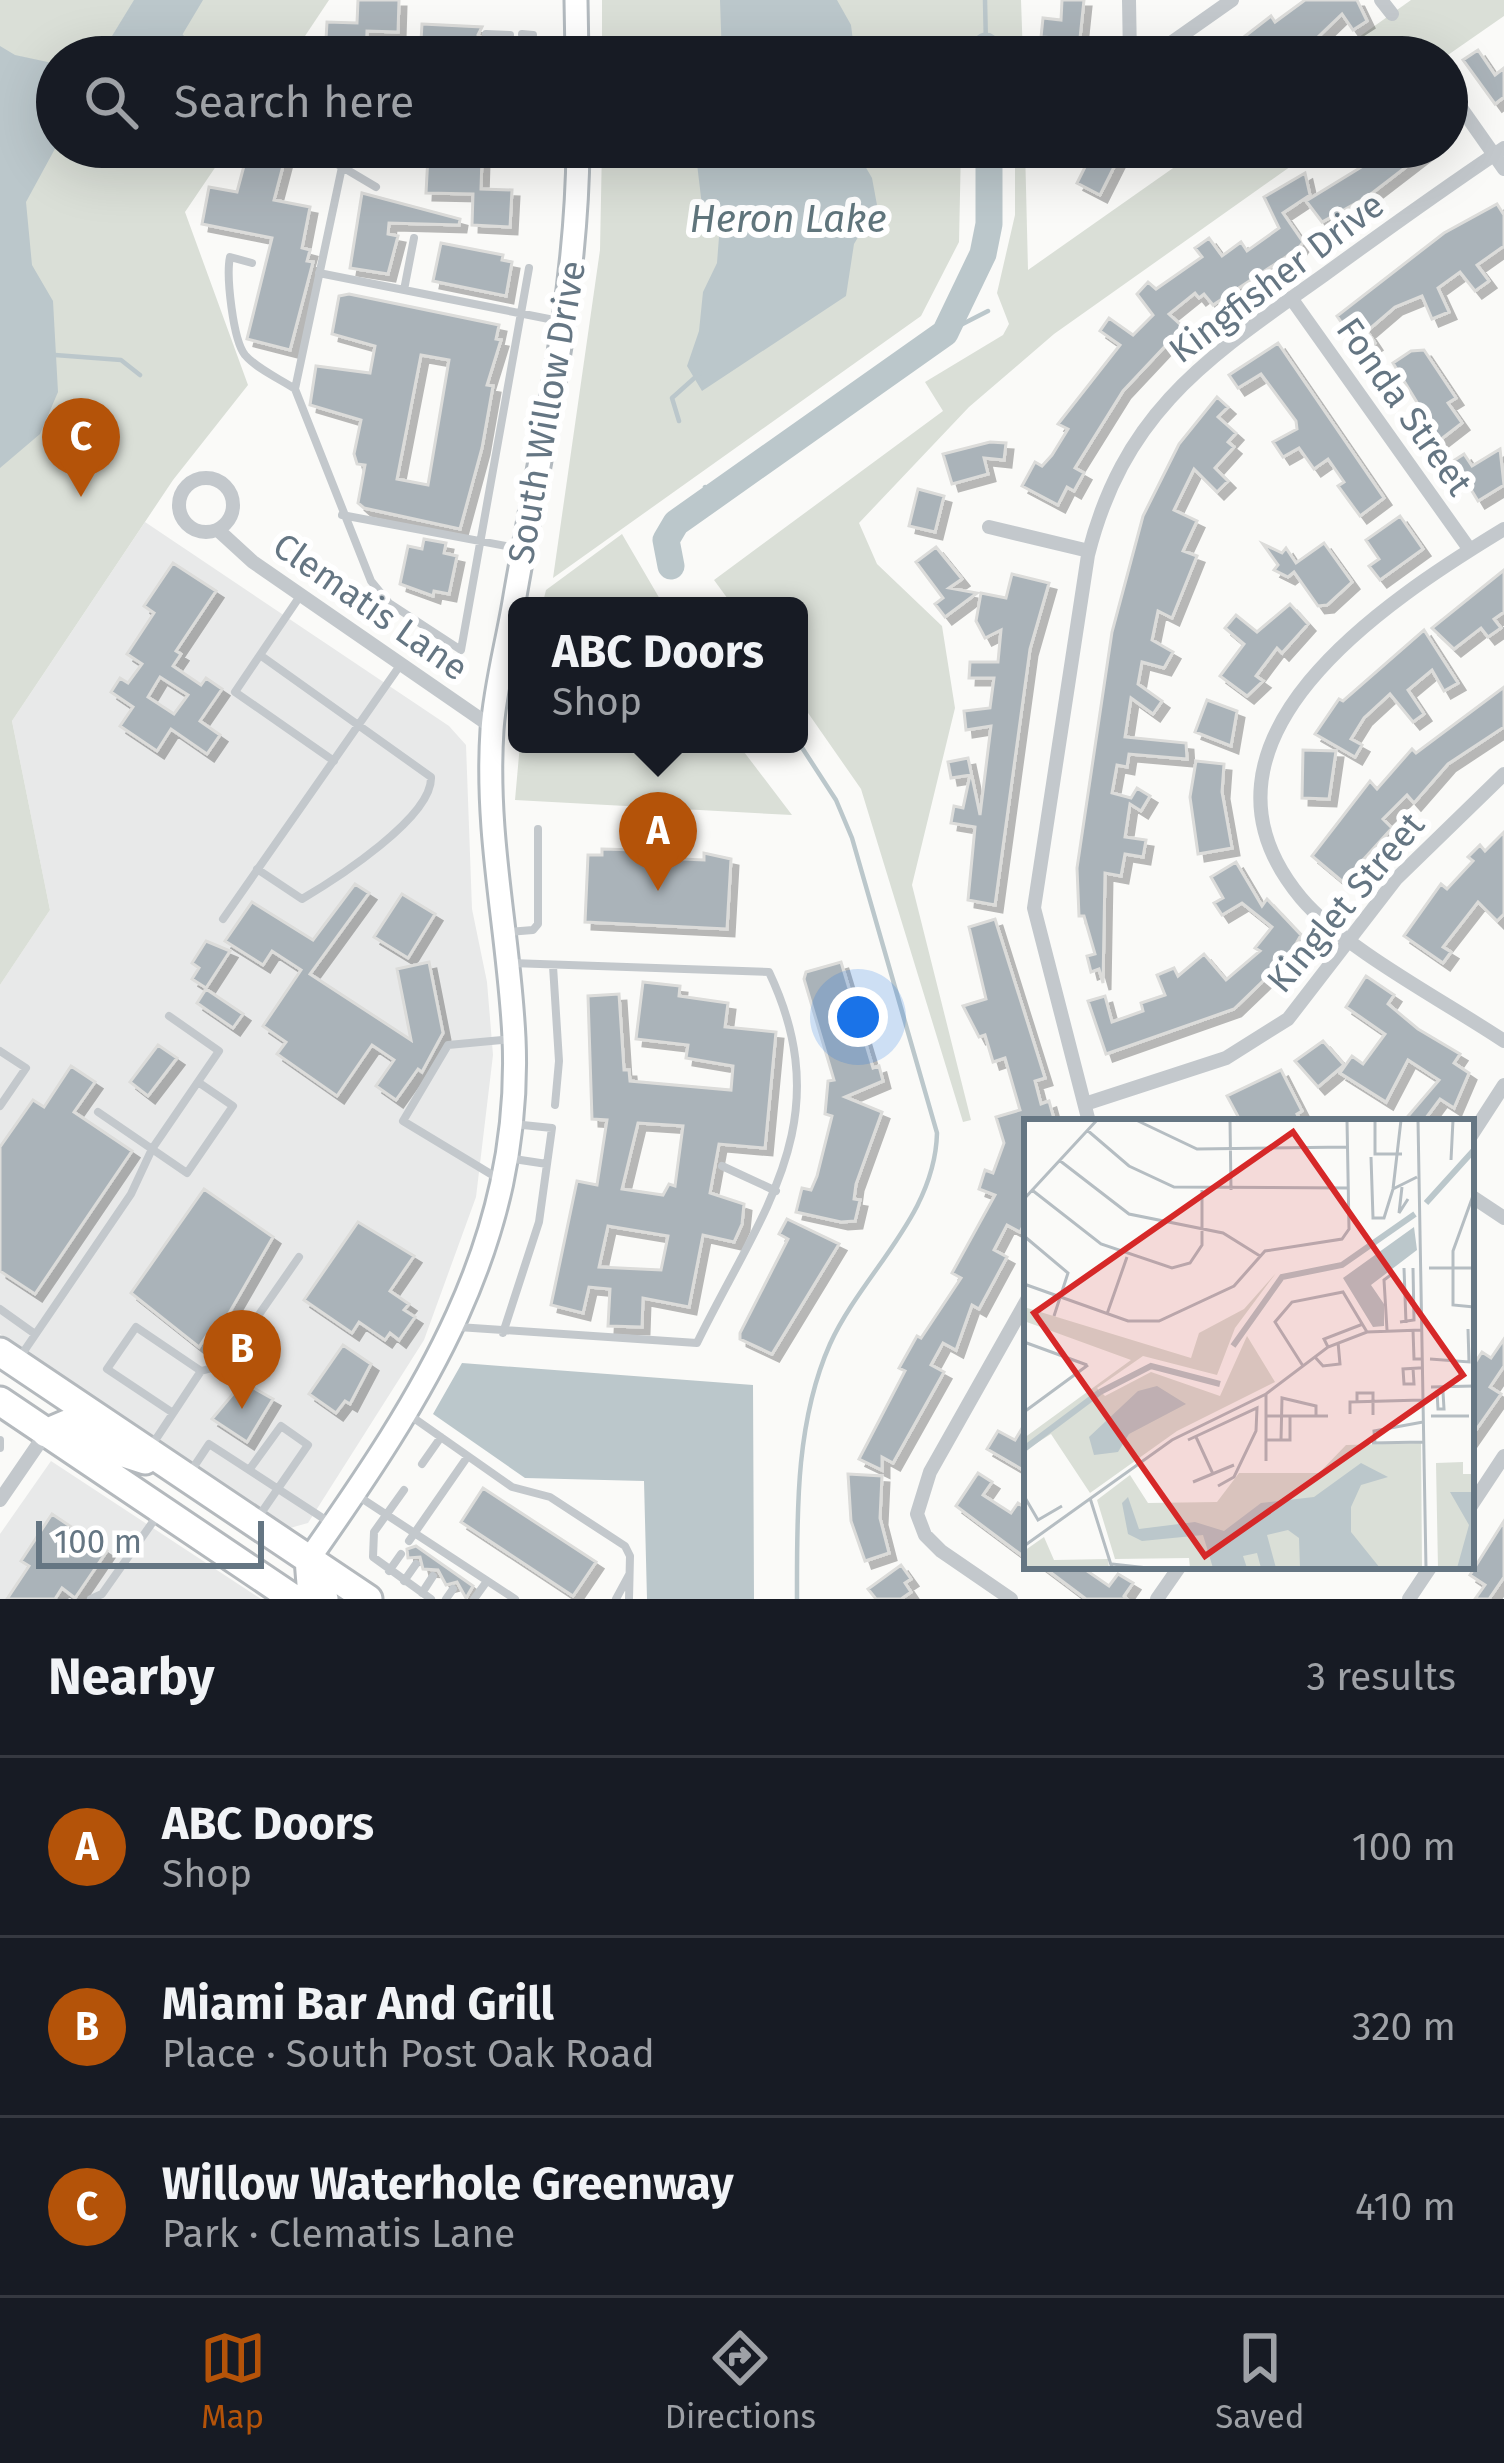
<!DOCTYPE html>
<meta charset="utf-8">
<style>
:root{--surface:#171b24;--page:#20242c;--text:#f1f3f6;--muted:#9ea1a6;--line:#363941;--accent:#b45309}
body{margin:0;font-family:"Fira Sans",sans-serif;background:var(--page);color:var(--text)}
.scale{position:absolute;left:36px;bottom:30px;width:228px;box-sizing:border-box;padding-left:12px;border:6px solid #657683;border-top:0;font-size:33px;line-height:42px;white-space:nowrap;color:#657683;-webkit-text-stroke:9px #fff;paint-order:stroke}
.you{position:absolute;left:858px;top:1017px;width:42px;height:42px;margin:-30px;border:9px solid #fff;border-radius:50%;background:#1a73e8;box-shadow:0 0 0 18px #1a73e833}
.badge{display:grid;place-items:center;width:78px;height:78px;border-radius:50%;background:var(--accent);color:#fff;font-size:39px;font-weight:700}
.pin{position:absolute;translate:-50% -99px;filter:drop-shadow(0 3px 6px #0008)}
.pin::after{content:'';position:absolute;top:63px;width:42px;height:36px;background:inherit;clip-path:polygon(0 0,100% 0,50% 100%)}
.popup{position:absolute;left:508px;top:597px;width:300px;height:156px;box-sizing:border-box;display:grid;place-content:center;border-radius:18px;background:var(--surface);filter:drop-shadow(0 3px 9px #0005);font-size:39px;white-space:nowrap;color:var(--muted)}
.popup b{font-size:45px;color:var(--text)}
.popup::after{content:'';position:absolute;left:50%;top:100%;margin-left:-24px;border:24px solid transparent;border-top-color:var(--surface)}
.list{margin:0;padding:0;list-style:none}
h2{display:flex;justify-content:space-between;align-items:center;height:156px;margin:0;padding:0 48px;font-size:51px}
h2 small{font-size:39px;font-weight:400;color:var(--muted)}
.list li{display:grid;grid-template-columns:78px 1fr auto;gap:36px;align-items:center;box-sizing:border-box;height:180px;padding:0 48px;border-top:3px solid var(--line)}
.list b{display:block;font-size:45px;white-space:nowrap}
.list p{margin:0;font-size:39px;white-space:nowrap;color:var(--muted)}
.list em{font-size:39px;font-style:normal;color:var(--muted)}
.icon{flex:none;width:66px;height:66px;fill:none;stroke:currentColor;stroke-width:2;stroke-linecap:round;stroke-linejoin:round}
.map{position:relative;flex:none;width:1504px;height:1599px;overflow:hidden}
.search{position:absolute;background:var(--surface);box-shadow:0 12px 48px #0002;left:36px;right:36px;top:36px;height:132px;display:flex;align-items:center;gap:30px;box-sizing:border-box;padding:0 42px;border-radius:66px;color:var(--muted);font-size:45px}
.sheet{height:696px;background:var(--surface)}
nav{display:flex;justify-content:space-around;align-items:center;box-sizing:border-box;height:168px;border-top:3px solid var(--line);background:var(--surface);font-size:33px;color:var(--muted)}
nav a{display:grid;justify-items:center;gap:6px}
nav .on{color:var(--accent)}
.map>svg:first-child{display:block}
.built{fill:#e8e9e9}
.green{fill:#dadfd7}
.water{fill:#bbc7cb}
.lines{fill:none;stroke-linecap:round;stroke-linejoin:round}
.stream{stroke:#bbc7cb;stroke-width:4.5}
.river{stroke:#bbc7cb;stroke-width:27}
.building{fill:#aab3b9;stroke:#dcdcda;stroke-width:3;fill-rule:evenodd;filter:url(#shadow)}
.secondary-casing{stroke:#b3babf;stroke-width:27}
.highway-casing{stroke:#b4b9bd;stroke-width:33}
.lane{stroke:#c3c8cc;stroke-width:8}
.street{stroke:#c3c8cc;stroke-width:14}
.secondary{stroke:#fff;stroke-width:21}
.highway{stroke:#fff;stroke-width:27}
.labels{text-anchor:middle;stroke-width:12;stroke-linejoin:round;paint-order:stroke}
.street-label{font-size:36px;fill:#657683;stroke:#fff}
.water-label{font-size:39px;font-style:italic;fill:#60757c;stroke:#fff}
.inset-river{fill:none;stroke:#bbc7cb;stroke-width:6}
.inset-road{fill:none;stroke:#b5bdc2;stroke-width:3}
.view{fill:#d62828;fill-opacity:0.15;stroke:#d62828;stroke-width:6}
.inset-edge{fill:none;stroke:#657683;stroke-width:6}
</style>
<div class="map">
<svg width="1504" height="1599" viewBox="0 0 1504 1599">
<defs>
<filter id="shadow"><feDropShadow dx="7" dy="7" stdDeviation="0" flood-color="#0004"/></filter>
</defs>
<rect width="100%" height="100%" fill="#fafaf8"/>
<!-- built -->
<path class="built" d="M145 522 449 726 466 745 472 909 487 982 493 1055 476 1197 424 1340 308 1523 290 1528 0 1334V985L50 910 12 721Z
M51 1461 261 1599H0V1534Z"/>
<!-- green -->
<path class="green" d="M0 0H329L291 57H57V147H229L185 212 248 385 173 480 12 721 50 910 0 985Z
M602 0H1021L1023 57H1014L1013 43 956 48V57H602Z
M1411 0H1504V16L1445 57H1331Z
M602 147H961L959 242 921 316 553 578 600 250Z
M1015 147H1025L1028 270 1203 147H1318L1054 334 969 407 859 523 877 564 942 626 955 708 912 885 971 1120 963 1122 861 789 799 700V606H733L714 580 943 411 925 382 1003 335 1009 324 997 293 1015 215Z
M622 534 664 606H542L546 590Z
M520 744H738L792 815 515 800Z"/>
<!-- water -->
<path class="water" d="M134 0H203L169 57H85L112 36Z
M720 0H837L851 25 855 57H722Z
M0 46 15 55 57 64V145L26 202 32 265 53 301 58 392 40 434 0 468Z
M695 147H854L872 178 877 205 854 244 846 296 702 391 687 366 699 331 703 292 717 263 719 237 703 214Z
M462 1363 753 1385 754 1599H647L644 1481 525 1478 433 1414Z"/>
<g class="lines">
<!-- stream -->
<path class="stream" d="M985 0 986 46
M179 34 192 47
M945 333 988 311
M55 355 121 360 140 375
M679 421 672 398 700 373
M705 487 712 497
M696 601 700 606
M797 1599C797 1514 795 1423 830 1344 863 1272 935 1216 937 1133L852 838 836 800 799 743"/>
<!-- river -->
<path class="river" d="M986 46 987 57
M671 566 666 540 676 523 945 333 983 254 989 224V147"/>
</g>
<!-- building -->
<path class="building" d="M358 0H399L398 32 367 31 366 57H325L327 22 357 23Z
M1062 0H1084L1078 57H1053L1055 38 1041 37 1043 18 1061 20Z
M1305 0H1357L1367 21 1353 30 1342 14 1317 38 1326 51 1318 57 1302 40 1279 57 1273 49 1263 57H1218L1271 16 1275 22Z
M422 24 482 27 478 35 486 42 485 55 420 57Z
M1478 50 1495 75 1504 68V97L1495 104 1463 60Z
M249 147H288L274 200 310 207 302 248 310 250 307 261 313 262 290 350 247 339 272 238 202 224 209 187 237 192Z
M1095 147H1124L1100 195 1077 183Z
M1374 147H1432L1367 197 1322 222 1306 201 1381 155Z
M428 156 482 158 481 189 512 190 510 227 472 225 473 194 426 193Z
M1305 173 1310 195 1283 213 1303 242 1298 249 1213 305 1204 294 1199 298 1195 293 1169 314 1183 327 1123 391 1075 468 1084 473 1074 491 1067 487 1058 505 1022 486 1035 462 1042 466 1052 455 1068 429 1058 424 1120 345 1100 331 1109 318 1133 335 1153 315 1137 294 1148 282 1156 289 1202 257 1195 248 1209 238 1222 256 1241 242 1247 251 1279 228 1264 197Z
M362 193 460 219 459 225 389 223 388 234 398 236 388 274 350 268Z
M1497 204 1504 215V246L1477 265 1489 281 1475 291 1460 272 1438 288 1449 312 1432 319 1422 296 1395 307 1367 331 1375 343 1362 352 1337 316 1444 233Z
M441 243 503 255 502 260 512 262 506 296 433 281Z
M349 294 499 325 496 339 501 340 487 385 493 386 482 448 460 529 364 508 358 503 365 465 357 464 354 454 361 420 310 405 316 366 370 373 375 346 332 334 339 296ZM421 355 449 360 428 485 397 479Z
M1278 343 1384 498 1360 516 1338 486 1344 482 1328 459 1314 469 1299 448 1283 457 1273 442 1297 429 1296 421 1261 374 1238 388 1229 375Z
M1424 350 1456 398 1448 403 1462 423 1440 440 1393 363 1411 351Z
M1217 397 1228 407 1218 417 1236 433 1228 442 1234 447 1215 468 1228 481 1217 492 1194 469 1174 510 1197 521 1183 551 1197 556 1172 618 1158 611 1152 640 1173 652 1164 668 1142 662 1138 684 1162 701 1153 714 1131 698 1125 737 1186 743 1187 759 1129 754 1127 767 1117 765 1112 793 1131 798 1137 788 1150 796 1141 811 1130 804 1125 837 1146 840 1143 857 1125 854 1121 876 1105 873 1103 983 1099 969 1091 972 1087 956 1095 954 1084 916H1079L1077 868 1112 632 1143 516 1179 444Z
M990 442 1006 443 1004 460 984 458 988 474 952 484 943 454Z
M1500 449 1504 485 1478 501 1461 473 1456 477 1447 465 1464 454 1472 466Z
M918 489 944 496 935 532 909 526Z
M1400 516 1423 549 1380 580 1369 566 1379 559 1366 540Z
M424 539 446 543 444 553 457 556 449 594 434 591 433 596 400 584 408 546 422 549Z
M1324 543 1352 582 1327 605 1318 606 1294 572 1288 577 1274 570 1278 565 1263 544 1282 553 1286 548 1296 563Z
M936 547 962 579 949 588 977 593 945 617 935 604 943 598 916 562Z
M173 563 216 591 176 651 181 654 173 666 201 685 206 678 222 689 200 721 220 735 207 754 171 729 157 751 120 726 133 707 111 692 120 678 128 683 142 664 127 654 154 613 144 606ZM160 677 188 695 174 714 148 697Z
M1504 570V612L1494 619 1501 628 1488 637 1481 628 1454 649 1432 628Z
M1012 574 1049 583 1030 649 995 905 968 900 975 827 951 823 954 806 963 808 970 775 951 778 948 762 968 758 980 815 991 726 966 730 964 711 990 708 994 678H969L970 662H998L1001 630 985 638 976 621 981 593 1006 598Z
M1290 604 1308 624 1282 653 1277 648 1256 676 1263 681 1247 696 1220 676 1244 644 1225 628 1236 615 1257 632Z
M1424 630 1458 683 1444 691 1432 670 1408 690 1424 714 1413 722 1390 694 1364 718 1351 739 1362 745 1355 757 1315 734 1339 699 1343 701Z
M1504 687V727L1448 764 1414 803 1407 795 1383 819 1392 828 1343 882 1312 856 1370 781 1377 789 1412 749 1416 753Z
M1207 700 1237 711 1231 746 1195 732Z
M1303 750 1336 751 1329 799 1302 798Z
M1196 761 1224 764 1222 792 1232 848 1198 854 1190 797Z
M1504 832V914L1497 921 1478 902 1443 947 1451 952 1443 963 1404 936 1441 884 1447 889 1473 861 1468 857 1480 845 1485 851Z
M602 849 638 850 637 857 704 860V853L731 859 727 929 585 922 588 855H602Z
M1236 862 1262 906 1267 899 1301 935 1289 956 1234 1009 1106 1054 1088 1001 1105 996 1112 1022 1143 1011 1141 1003 1165 995 1157 975 1174 968 1178 976 1204 954 1226 980 1260 951 1255 948 1272 927 1242 903 1222 915 1214 903 1223 898 1211 877Z
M355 884 369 893 310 974 411 1040 397 969 429 962 443 1033 422 1072 418 1069 396 1100 376 1086 394 1060 372 1045 337 1096 277 1054 286 1042 263 1026 301 970 272 951 263 965 225 941 252 902 313 940Z
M402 894 435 914 408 958 374 937Z
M995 919 1045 1078 1035 1081 1041 1104 1049 1101 1054 1119 1027 1122V1219L1020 1232 1007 1225 994 1250 1007 1257 979 1309 972 1305 956 1350 943 1343 931 1365 944 1372 893 1463 882 1457V1470L859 1459 905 1371 899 1368 917 1336 921 1338 961 1278 952 1273 995 1195 979 1189 985 1170 993 1173 1004 1143 996 1117 1020 1110 1005 1058 993 1062 985 1035 979 1037 963 1006 986 999 969 927Z
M206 941 230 951 206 988 192 979 199 968 192 963Z
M841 962 873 1068 879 1066 883 1081 845 1097 882 1112 856 1184 854 1199 860 1200 855 1221 841 1222 796 1212 802 1188 811 1190 817 1176 832 1116 825 1114 828 1081 834 1080 804 979 806 972Z
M1366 976 1394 995 1388 1004 1418 1029 1460 1054 1454 1063 1469 1073 1454 1108 1440 1099 1423 1122H1403L1439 1080 1408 1060 1386 1102 1340 1073 1352 1056 1363 1064 1385 1034 1346 1007Z
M643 982 680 986 679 996 728 1003 725 1027 776 1032 765 1148 719 1144 710 1193 744 1204 742 1224 734 1242 703 1235 689 1307 643 1298 642 1327 608 1326 610 1289 589 1287 583 1313 551 1305 577 1181 597 1185 607 1120 592 1119 588 996 619 994 624 1070H629L630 1081 731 1090 733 1066 686 1058 688 1045 636 1039ZM638 1123 683 1126 675 1186 669 1184 663 1195 622 1189ZM608 1226 668 1236 661 1270 599 1267Z
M206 989 243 1014 233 1028 197 1003Z
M1323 1041 1344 1065 1318 1087 1295 1061Z
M158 1045 177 1058 148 1096 130 1082Z
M71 1066 95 1082 74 1112 132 1151 35 1294 0 1271V1147L33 1100 44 1107Z
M1281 1070 1302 1111 1297 1114 1301 1122H1241L1227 1096Z
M204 1189 273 1237 228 1315 242 1325 230 1342 211 1329 199 1347 131 1293Z
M787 1219 839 1244 772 1354 740 1339V1333L788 1239 779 1234Z
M358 1222 414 1256 390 1291 409 1304 404 1310 415 1317 399 1340 390 1333 385 1340 359 1322 352 1333 304 1300Z
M1504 1339V1366L1490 1387 1501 1394 1471 1437V1369L1482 1352 1491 1358Z
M343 1345 371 1364 350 1404 345 1401 336 1413 309 1394Z
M243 1382 273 1399 247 1442 212 1419Z
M1027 1420V1463L1023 1470 987 1449 998 1431 1015 1440Z
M978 1473 992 1482 983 1495 1011 1513 1018 1503 1027 1509V1559L956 1506Z
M848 1474 882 1476 880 1518 889 1553 865 1561 851 1521Z
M483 1488 596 1562 573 1596 461 1522Z
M52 1514 107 1551 75 1598 62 1588 55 1599H7L29 1566 21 1561Z
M1504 1521V1577L1489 1599H1475L1485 1585 1470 1575Z
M416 1546 473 1586 466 1598 457 1582 446 1585 438 1570 423 1569 420 1557 408 1558 407 1549Z
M901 1565 911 1579 905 1583 911 1592 901 1599H876L868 1589Z
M1042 1566H1080L1109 1586 1118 1574 1133 1583 1124 1596 1127 1599H1086Z"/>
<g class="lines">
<defs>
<path id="secondary" d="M576 0 577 57
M309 1559C422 1398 523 1244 514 1038 509 933 485 837 492 730 495 686 508 640 515 596 541 446 577 299 578 147"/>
<path id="highway" d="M0 1352 368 1599
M0 1401 294 1599
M46 1433 67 1424 105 1447 145 1460
M309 1559 311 1584 324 1599"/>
</defs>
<!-- secondary casing -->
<use href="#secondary" class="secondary-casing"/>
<!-- highway casing -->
<use href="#highway" class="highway-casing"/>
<!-- lane -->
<path class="lane" d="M486 34 510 35
M522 34 533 35
M312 149 376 187
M342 167 295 389 371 581 389 603 461 650 529 268
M252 263 230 257C226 276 233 340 245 355 257 369 280 379 295 389
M319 273 559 321
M404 290 414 238
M342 515 522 549
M300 596 235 692 334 761
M257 869 302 899C336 879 433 817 431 777L260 655
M223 919 401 664
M508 932 533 930 538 924V829
M553 966 559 1061 555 1105
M0 1051 26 1068 0 1106
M98 1112 187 1173 233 1106 198 1082
M507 1158 547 1164
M722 1166 776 1191
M499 1179 403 1121 448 1045 512 1039
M0 1309 35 1334
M458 1327 697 1343C761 1212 840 1122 769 972L511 963
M503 1333 539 1222 552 1128 513 1124
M20 1357 131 1194 152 1149 219 1051 169 1016
M201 1371 224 1365 299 1257
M408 1414 512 1487 550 1497 625 1546 630 1556 629 1599
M0 1440V1448
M151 1445 158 1436 201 1371 136 1327 107 1369 173 1413
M422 1464 441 1437
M249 1470 281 1426 308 1445 257 1519
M189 1474 209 1444 332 1524
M404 1490 374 1532 373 1557 431 1599
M355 1494 515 1599
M409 1541 468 1456
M389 1571 401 1554
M404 1581 416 1564
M422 1593 433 1576
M91 1599 102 1594 157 1516
M446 1599 453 1589
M474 1599 487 1581
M616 1599 629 1575"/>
<!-- street -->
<path class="street" d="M1129 0 1130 57
M1381 0 1392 14
M1151 57 1232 0
M1447 88 1504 169
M1291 298 1470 550
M179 505a27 27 0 1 1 54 0a27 27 0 1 1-54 0Z
M989 527 1089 551
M1504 529C1387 600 1170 741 1301 898 1344 949 1446 1002 1504 1041
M218 530 253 562 492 727
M1088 1103 1226 1058 1288 1019 1396 879 1504 774
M1089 1122 1034 908 1088 555C1125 409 1209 357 1324 275 1383 232 1443 189 1504 148
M1471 1136 1504 1085
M1471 1196 1504 1218
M0 1500 46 1433
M1471 1506 1504 1456
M1011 1599 941 1551 925 1535 917 1514 930 1472 1027 1300
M1157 1599 1180 1566
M1409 1599 1431 1566"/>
<!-- secondary -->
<use href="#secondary" class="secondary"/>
<!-- highway -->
<use href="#highway" class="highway"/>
</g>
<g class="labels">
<!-- street labels -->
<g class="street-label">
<text transform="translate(1276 277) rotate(-37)" y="13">Kingfisher Drive</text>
<text transform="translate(1405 406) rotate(55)" y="13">Fonda Street</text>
<text transform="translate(546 412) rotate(-80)" y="13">South Willow Drive</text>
<text transform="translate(371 606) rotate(35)" y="13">Clematis Lane</text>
<text transform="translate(1345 902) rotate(-50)" y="13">Kinglet Street</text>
</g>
<!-- water labels -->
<g class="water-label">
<text x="788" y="232">Heron Lake</text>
</g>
</g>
<!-- overview -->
<g transform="translate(1024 1119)">
<rect width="450" height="450" fill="#fafaf8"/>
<path d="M252 154 211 209 193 256 119 237 73 269 81 277 127 253 196 277 223 217 251 263 153 312 66 374 27 315 0 332V319L107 241 0 202V188L167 239 175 214 220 190ZM397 324 398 449H166L165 439 91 440 73 381 106 356 124 384 193 383 215 354H295L322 326ZM439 343V355H450V449H414L412 344ZM20 418 30 441 84 440 85 449H0V432Z" fill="#dadfd7"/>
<path d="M390 108 393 131 347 166 360 185V207L349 208 319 159ZM133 267 162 285 105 315 94 333 70 336 65 318 114 272ZM337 344 364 358 337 366 327 388V413L356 449H276L275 419 264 411 243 416 252 449H237L233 434 219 437 223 449H189L179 416 118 422 104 415 98 384 104 378 115 410 171 403 200 412 237 384 290 378ZM426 373H450V449H433L445 406Z" fill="#bbc7cb"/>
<path class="inset-river" d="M402 84 450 31M209 227 258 158 318 146 391 95M76 273 127 247 196 265M0 330 76 273"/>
<path class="inset-road" d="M112 1 173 30 323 28M206 1 207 71M351 1V35H378M394 1 402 449M63 11 105 47 150 68 324 69M347 38 349 99H360L369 70 393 58M35 41 105 95 199 114 236 137M427 41 429 1M378 68 375 94 384 80M369 70 377 1M8 71 77 125 148 149 166 144 178 126V71M450 74 429 132V186L450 188M0 80 73 1M0 117 44 154 30 197M380 149 382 204M405 149H450M0 165 104 202H135L210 167 241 132 318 120 325 110 323 1M83 195 103 138M376 203 390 201 389 149M363 211 360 161 368 155M389 211 390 240H398M0 223 63 246M304 228 300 220 339 205M290 237 299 247 316 245 314 223M406 240 445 243 444 210M279 247 251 203 268 183 319 173 343 213M389 249 390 265H380L379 250 395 249H398M407 268 450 267M413 273H419L420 290H414ZM333 283V274H349V296M0 293 64 246M326 295V283L398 281M242 297H304M407 297H445M172 318 189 355M164 321 233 289 232 312 210 358 194 367M243 321H266V298M257 321 258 279 292 287V297M348 324 399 323M351 324 350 312 399 303M242 342V275M169 363 210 346M0 377 14 401 38 387M66 379 88 449M0 427 148 321 242 275 304 228 343 213 397 211M88 445 124 449"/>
<path class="view" d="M269 13 439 256 181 437 10 194Z"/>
<rect width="450" height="450" class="inset-edge"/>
</g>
</svg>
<div class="scale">100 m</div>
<div class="you"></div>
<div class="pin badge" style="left:658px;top:891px">A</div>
<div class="popup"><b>ABC Doors</b>Shop</div>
<div class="pin badge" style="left:242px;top:1409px">B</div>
<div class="pin badge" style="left:81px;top:497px">C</div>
<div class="search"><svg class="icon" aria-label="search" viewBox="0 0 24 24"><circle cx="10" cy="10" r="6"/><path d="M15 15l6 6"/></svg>Search here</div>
</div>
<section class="sheet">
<h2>Nearby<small>3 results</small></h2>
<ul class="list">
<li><span class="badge">A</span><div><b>ABC Doors</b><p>Shop</p></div><em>100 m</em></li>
<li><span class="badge">B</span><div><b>Miami Bar And Grill</b><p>Place · South Post Oak Road</p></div><em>320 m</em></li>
<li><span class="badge">C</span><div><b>Willow Waterhole Greenway</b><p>Park · Clematis Lane</p></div><em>410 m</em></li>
</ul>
</section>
<nav>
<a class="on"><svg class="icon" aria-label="map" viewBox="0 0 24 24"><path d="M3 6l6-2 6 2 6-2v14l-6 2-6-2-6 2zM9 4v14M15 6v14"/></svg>Map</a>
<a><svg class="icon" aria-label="directions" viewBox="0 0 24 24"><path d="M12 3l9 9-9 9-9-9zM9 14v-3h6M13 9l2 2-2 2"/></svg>Directions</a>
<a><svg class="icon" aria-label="saved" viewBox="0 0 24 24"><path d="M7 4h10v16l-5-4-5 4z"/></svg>Saved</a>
</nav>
